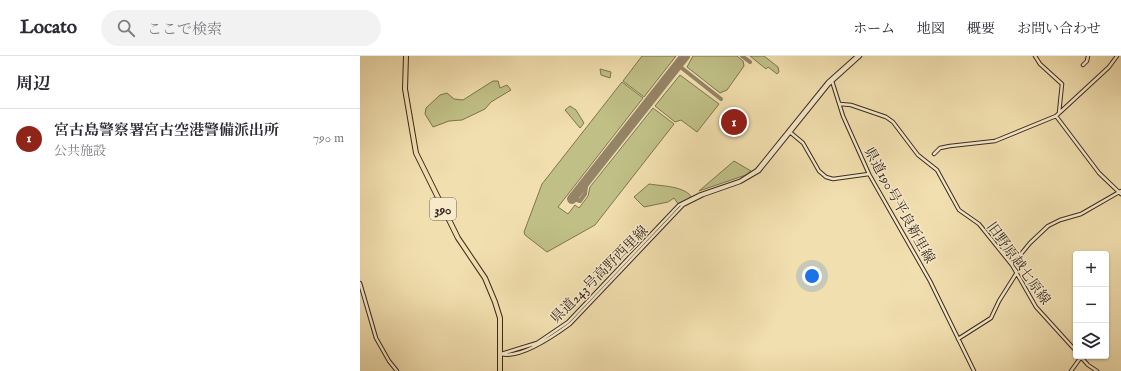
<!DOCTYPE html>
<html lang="ja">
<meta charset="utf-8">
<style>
:root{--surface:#fff;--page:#f2f2f3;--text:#2b2b33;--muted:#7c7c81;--line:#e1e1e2;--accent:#8f2418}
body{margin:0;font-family:"IM FELL English","Noto Serif JP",serif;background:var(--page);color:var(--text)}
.controls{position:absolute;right:12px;bottom:12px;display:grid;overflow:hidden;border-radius:4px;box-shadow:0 1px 3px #0004}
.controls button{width:36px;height:36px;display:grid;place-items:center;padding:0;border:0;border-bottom:1px solid var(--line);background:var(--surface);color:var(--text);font:20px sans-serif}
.you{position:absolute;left:452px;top:220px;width:14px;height:14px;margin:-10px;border:3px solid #fff;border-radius:50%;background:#1a73e8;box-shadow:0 0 0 6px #1a73e833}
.badge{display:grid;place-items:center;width:26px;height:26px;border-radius:50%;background:var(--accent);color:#fff;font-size:13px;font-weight:700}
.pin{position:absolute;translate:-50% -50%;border:2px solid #fff;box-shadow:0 1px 4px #0006}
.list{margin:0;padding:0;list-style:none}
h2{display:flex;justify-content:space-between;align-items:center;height:52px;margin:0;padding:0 16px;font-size:17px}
h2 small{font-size:13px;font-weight:400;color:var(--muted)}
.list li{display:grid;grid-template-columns:26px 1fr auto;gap:12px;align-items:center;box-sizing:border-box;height:60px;padding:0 16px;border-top:1px solid var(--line)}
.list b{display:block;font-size:15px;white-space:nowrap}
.list p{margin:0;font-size:13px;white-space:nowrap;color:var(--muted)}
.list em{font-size:13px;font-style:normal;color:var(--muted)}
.icon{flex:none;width:22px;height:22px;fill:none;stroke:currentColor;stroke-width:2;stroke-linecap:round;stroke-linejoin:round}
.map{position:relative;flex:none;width:761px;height:315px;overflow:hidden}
header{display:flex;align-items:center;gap:24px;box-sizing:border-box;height:56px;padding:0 20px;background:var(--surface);border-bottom:1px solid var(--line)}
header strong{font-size:19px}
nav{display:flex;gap:22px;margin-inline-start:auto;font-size:14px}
.search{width:280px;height:36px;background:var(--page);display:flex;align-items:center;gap:10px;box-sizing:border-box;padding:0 14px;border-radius:22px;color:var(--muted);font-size:15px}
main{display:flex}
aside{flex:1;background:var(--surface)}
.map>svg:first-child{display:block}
.green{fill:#c0c086;stroke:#7c7552}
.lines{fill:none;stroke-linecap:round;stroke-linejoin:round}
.taxiway{stroke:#958466;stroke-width:4}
.runway{stroke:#958466;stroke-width:10}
.secondary-casing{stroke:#382a1e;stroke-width:4.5}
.highway-casing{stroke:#382a1e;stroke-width:6}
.secondary{stroke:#f7eacb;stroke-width:2.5}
.highway{stroke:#f2dfaf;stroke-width:4}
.labels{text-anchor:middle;stroke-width:3;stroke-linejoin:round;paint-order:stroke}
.shield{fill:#f7eacb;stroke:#716452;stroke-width:1}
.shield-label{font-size:13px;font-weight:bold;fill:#382a1e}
.street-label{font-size:14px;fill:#382a1e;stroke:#f7eacb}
</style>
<header>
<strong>Locato</strong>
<div class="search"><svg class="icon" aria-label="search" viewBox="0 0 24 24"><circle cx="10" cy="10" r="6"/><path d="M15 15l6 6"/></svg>ここで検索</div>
<nav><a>ホーム</a><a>地図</a><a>概要</a><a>お問い合わせ</a></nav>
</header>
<main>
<aside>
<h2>周辺<small></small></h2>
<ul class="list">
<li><span class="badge">1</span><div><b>宮古島警察署宮古空港警備派出所</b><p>公共施設</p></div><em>790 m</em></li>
</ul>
</aside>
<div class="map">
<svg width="761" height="315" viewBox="0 0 761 315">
<rect width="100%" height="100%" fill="#f2dfaf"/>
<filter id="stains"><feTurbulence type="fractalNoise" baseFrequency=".005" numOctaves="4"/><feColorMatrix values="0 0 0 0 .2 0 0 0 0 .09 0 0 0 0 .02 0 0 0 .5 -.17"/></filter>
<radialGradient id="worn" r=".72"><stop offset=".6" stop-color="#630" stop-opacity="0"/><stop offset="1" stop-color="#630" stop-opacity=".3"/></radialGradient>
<!-- green -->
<path class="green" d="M282 0H316L284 41 263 25Z
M333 0H377L383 5 384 10 367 34 360 37 327 11Z
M390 0H404L418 11 419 16 417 18 408 11 406 13Z
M240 13 251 16 250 22 241 19Z
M320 19 359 48 337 76 321 64 315 66 295 50Z
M133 25H138L140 32 147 29 151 34 131 46 125 53 102 64 89 65 73 71 65 58 66 52 80 39 87 37 94 43 103 44Z
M262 26 283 42 198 151 208 158 215 149 219 152 228 140 230 131 293 52 314 68 235 169 187 196 165 179 164 176 182 128Z
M210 50 216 54 224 67 220 72 205 54Z
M374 105 391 115 386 119 339 135Z
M289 128C301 130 326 130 332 142L319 149 314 142 308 146 284 151 274 141Z"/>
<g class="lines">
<!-- taxiway -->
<path class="taxiway" d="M382 0 390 6
M318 9 361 43
M214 140V143L220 145 225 138 227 124"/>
<!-- runway -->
<path class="runway" d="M212 143 325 0"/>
<defs>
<path id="secondary" d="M675 0 680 8 702 28 699 57
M723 9 727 5 728 0
M472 25 483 60 509 118 570 225 614 315
M480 48 491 49 526 61 533 66 558 99 577 114 599 154 619 168 652 209 676 251 716 295
M696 60 739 117 761 138
M431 77 443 87 459 115 466 121 473 123 509 118
M574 98 580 92 590 90 635 85 696 60 749 11 757 0
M652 209 670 187 688 170 700 164 721 158 761 135
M0 227 16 282 29 305 37 315
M598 283 631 262 639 245 656 218
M141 298C160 303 195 279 210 268L323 149 343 139 380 126 399 115 469 28 500 0
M141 298 177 287 208 266 319 149 339 139 380 125 397 114 468 26 497 0
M720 300 728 309 737 315
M711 315 721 301"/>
<path id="highway" d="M46 0 45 33 56 97 98 182 125 222 135 246 140 262V315"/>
</defs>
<!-- secondary casing -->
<use href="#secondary" class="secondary-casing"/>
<!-- highway casing -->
<use href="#highway" class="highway-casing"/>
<!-- secondary -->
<use href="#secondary" class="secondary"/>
<!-- highway -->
<use href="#highway" class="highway"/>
</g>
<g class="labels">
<!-- shield labels -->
<rect class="shield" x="70" y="142" width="26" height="22" rx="3"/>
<g class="shield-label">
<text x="83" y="158">390</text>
</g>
<!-- street labels -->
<g class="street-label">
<text transform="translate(540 149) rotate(61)" y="5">県道190号平良新里線</text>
<text transform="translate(659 207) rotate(54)" y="5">旧野原越七原線</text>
<text transform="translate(239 218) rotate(-45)" y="5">県道243号高野西里線</text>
</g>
</g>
<rect width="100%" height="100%" filter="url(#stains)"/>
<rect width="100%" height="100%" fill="url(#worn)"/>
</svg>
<div class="controls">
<button>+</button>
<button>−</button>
<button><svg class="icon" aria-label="layers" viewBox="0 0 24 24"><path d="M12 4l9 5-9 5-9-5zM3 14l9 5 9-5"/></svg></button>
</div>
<div class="you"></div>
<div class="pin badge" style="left:374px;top:66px">1</div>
</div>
</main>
